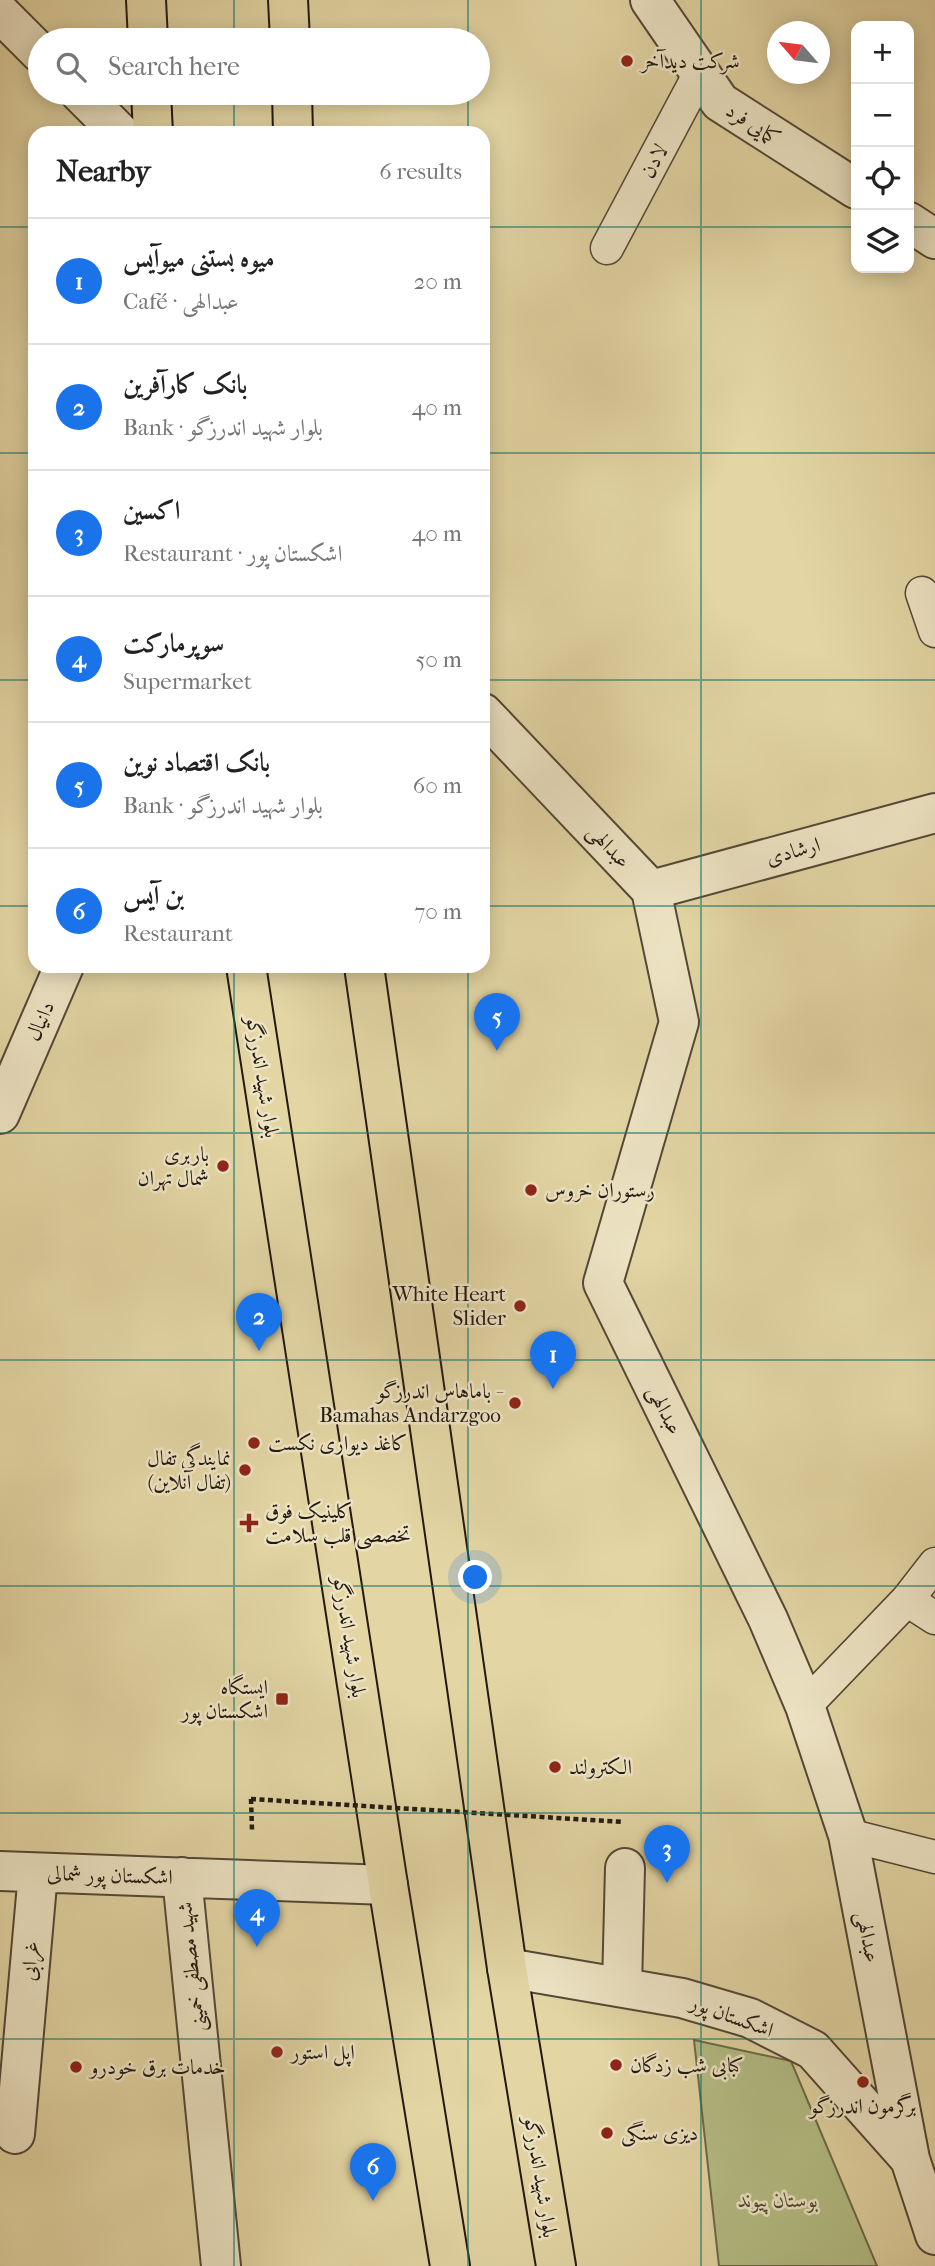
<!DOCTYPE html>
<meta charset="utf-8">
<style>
:root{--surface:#fff;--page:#f6f6f6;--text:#222;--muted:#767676;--line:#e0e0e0;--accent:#1a73e8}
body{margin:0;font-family:"IM FELL French Canon",Amiri,serif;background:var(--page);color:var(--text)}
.controls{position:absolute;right:21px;top:21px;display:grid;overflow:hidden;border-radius:14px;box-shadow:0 4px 18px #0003}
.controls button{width:63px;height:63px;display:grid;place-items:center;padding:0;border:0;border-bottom:2px solid var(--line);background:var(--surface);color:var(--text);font:35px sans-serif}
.compass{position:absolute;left:767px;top:21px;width:63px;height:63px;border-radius:50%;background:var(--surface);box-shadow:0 4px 18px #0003;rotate:298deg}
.you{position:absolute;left:476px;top:1578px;width:24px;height:24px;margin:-18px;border:5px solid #fff;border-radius:50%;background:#1a73e8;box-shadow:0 0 0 10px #1a73e833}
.badge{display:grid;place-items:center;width:46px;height:46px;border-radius:50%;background:var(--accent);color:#fff;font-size:23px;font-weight:700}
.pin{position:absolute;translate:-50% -58px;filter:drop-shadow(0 2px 4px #0008)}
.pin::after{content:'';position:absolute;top:37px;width:24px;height:21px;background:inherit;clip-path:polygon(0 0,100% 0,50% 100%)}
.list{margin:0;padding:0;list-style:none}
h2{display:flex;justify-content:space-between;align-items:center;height:91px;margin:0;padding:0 28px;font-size:30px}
h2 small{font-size:23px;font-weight:400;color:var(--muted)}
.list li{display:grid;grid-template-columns:46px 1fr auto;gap:21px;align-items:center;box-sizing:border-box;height:126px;padding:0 28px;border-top:2px solid var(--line)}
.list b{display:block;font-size:26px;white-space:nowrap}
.list p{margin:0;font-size:23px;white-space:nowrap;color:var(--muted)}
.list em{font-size:23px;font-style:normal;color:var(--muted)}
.icon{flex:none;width:38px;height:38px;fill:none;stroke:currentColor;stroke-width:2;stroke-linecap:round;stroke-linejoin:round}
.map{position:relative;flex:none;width:935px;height:2266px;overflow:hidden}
.search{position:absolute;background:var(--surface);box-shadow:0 4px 18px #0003;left:28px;top:28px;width:462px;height:77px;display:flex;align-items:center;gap:18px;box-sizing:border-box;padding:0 24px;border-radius:38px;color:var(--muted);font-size:26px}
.panel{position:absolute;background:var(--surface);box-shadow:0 4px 18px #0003;left:28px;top:126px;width:462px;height:847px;border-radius:21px}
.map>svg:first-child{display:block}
.green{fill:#b4bd85;stroke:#6c6b4b;stroke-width:2}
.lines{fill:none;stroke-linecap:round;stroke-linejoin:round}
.service-casing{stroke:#534836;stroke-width:35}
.minor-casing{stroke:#534836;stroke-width:42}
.primary-casing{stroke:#231911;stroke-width:42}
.path{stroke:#231911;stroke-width:4.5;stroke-dasharray:5 3.5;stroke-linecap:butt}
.service{stroke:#ede4c4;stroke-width:32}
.minor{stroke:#ede4c4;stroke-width:38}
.primary{stroke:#e3d5a4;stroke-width:38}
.path-bridge{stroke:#231911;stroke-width:4.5;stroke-dasharray:5 3.5;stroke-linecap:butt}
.grid{fill:none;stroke:#0f766e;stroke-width:2;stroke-opacity:0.55}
.poi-dot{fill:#8f2418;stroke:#ede4c4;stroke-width:2.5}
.labels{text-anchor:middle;stroke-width:5;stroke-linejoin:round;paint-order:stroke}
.poi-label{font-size:21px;fill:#231911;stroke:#ede4c4;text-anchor:start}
.street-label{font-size:21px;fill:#231911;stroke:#ede4c4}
.park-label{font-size:21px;font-style:italic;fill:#4e4a34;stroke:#ede4c4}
</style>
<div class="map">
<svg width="935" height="2266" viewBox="0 0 935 2266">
<rect width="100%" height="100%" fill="#e3d5a4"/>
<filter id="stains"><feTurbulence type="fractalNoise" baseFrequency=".00286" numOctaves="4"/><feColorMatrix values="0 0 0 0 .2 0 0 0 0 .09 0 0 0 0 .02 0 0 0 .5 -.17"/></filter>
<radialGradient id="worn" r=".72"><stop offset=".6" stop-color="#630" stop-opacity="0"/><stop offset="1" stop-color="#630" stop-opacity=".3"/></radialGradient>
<!-- green -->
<path class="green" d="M694 2040 791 2061 877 2266H719Z"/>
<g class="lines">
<defs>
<path id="service" d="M607 248 700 73
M922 593 935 631
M907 1600 935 1618
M805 1706 907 1600 935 1564
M848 1835 935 1857"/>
<path id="minor" d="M650 0 720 102 856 189
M0 13 40 53
M80 93 120 133
M909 222 935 239
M483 713 651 890 679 1022 603 1283 768 1619 805 1706 848 1835 910 2159
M651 890 935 813
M0 1114 64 966
M0 1871 388 1885
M182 1877 221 2266
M507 1968 682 1998 750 2018 813 2050 910 2159 935 2235
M622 1986 625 1868
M15 2134 38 1873"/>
<path id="primary" d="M146 0 148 40
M288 0 290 40
M151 93 153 133
M292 93 293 133
M246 966 388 1885 450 2266
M364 966 507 1968 556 2266"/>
</defs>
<!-- service casing -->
<use href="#service" class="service-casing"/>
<!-- minor casing -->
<use href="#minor" class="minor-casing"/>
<!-- primary casing -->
<use href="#primary" class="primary-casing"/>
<!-- path -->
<path class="path" d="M251 1799 252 1830"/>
<!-- service -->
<use href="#service" class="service"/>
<!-- minor -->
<use href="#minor" class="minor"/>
<!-- primary -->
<use href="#primary" class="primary"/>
<!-- path-bridge -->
<path class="path-bridge" d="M251 1799 623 1822"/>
</g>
<!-- grid -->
<path class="grid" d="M234 0V40M468 0V40M701 0V2266M234 93V133M468 93V133M0 227H35M483 227H856M909 227H935M0 453H35M483 453H935M0 680H35M483 680H935M0 906H35M483 906H935M234 966V2266M468 966V2266M0 1133H935M0 1360H935M0 1586H935M0 1813H935M0 2039H935"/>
<!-- markers -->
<g class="poi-dot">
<circle cx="627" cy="61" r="7"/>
<circle cx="223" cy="1166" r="7"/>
<circle cx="531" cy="1190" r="7"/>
<circle cx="520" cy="1306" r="7"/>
<circle cx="515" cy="1403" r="7"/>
<circle cx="254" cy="1443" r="7"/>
<circle cx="245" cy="1470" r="7"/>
<path d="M245.5 1512.5h7v7h7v7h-7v7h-7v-7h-7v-7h7z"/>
<rect x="275" y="1692" width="14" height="14" rx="3.5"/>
<circle cx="555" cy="1767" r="7"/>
<circle cx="277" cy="2052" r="7"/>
<circle cx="616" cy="2065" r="7"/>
<circle cx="76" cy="2067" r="7"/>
<circle cx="863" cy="2082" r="7"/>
<circle cx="607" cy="2133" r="7"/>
</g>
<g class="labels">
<!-- poi labels -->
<g class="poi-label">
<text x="641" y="68">شرکت دیدآخر</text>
<text x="209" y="1161" text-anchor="end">باربری<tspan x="209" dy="24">شمال تهران</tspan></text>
<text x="545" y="1197">رستوران خروس</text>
<text x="506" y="1301" text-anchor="end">White Heart<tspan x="506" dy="24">Slider</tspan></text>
<text x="501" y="1398" text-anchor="end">باماهاس اندرزگو -<tspan x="501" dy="24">Bamahas Andarzgoo</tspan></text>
<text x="268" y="1450">کاغذ دیواری نکست</text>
<text x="231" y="1465" text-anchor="end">نمایندگی تفال<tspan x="231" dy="24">(تفال آنلاین)</tspan></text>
<text x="265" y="1518">کلینیک فوق<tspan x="265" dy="24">تخصصی قلب سلامت</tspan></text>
<text x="268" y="1694" text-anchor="end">ایستگاه<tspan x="268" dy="24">اشکستان پور</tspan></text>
<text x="569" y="1774">الکترولند</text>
<text x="291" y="2059">اپل استور</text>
<text x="630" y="2072">کبابی شب زدگان</text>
<text x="90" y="2074">خدمات برق خودرو</text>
<text x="863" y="2113" text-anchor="middle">برگرمون اندرزگو</text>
<text x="621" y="2140">دیزی سنگی</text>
</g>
<!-- street labels -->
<g class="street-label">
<text transform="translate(753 124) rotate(33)" y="7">کمایی فرد</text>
<text transform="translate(654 161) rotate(-62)" y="7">لادن</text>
<text transform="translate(609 846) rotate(47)" y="7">عبدالهی</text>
<text transform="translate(793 851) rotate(-15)" y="7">ارشادی</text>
<text transform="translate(40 1021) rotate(-66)" y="7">دانیال</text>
<text transform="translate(263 1077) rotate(81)" y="7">بلوار شهید اندرزگو</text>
<text transform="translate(665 1410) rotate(64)" y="7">عبدالهی</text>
<text transform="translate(350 1637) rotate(81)" y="7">بلوار شهید اندرزگو</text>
<text transform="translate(110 1875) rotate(2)" y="7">اشکستان پور شمالی</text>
<text transform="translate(868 1937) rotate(79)" y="7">عبدالهی</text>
<text transform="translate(30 1961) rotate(-85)" y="7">غرابی</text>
<text transform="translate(191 1967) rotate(-96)" y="7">شهید مصطفی خمینی</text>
<text transform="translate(732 2016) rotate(20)" y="7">اشکستان پور</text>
<text transform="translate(541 2177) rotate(81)" y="7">بلوار شهید اندرزگو</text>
</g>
<!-- park labels -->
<g class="park-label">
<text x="778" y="2207">بوستان پیوند</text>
</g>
</g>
<rect width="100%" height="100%" filter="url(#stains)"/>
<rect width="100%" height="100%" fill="url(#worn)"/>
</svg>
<div class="controls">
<button>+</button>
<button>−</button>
<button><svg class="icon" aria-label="locate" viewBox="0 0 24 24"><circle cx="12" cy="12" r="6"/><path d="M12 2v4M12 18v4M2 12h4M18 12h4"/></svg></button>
<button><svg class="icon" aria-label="layers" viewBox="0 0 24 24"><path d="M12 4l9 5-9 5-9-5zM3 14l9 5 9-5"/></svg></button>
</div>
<svg class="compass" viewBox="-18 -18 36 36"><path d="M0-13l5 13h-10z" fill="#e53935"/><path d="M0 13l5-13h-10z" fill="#767676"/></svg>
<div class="you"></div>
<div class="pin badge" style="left:553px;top:1389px">1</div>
<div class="pin badge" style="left:259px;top:1351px">2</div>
<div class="pin badge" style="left:667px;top:1883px">3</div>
<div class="pin badge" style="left:257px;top:1947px">4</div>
<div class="pin badge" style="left:497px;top:1051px">5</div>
<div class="pin badge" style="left:373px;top:2201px">6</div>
<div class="search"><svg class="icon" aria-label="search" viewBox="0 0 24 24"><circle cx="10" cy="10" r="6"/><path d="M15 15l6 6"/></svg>Search here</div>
<section class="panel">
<h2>Nearby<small>6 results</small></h2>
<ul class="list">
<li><span class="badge">1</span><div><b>میوه بستنی میوآیس</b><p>Café · عبدالهی</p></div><em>20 m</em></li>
<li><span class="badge">2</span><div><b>بانک کارآفرین</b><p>Bank · بلوار شهید اندرزگو</p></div><em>40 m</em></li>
<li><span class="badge">3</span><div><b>اکسین</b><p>Restaurant · اشکستان پور</p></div><em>40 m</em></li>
<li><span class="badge">4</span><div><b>سوپرمارکت</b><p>Supermarket</p></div><em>50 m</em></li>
<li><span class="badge">5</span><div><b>بانک اقتصاد نوین</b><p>Bank · بلوار شهید اندرزگو</p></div><em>60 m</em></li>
<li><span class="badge">6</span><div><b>بن آیس</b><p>Restaurant</p></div><em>70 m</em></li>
</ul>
</section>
</div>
